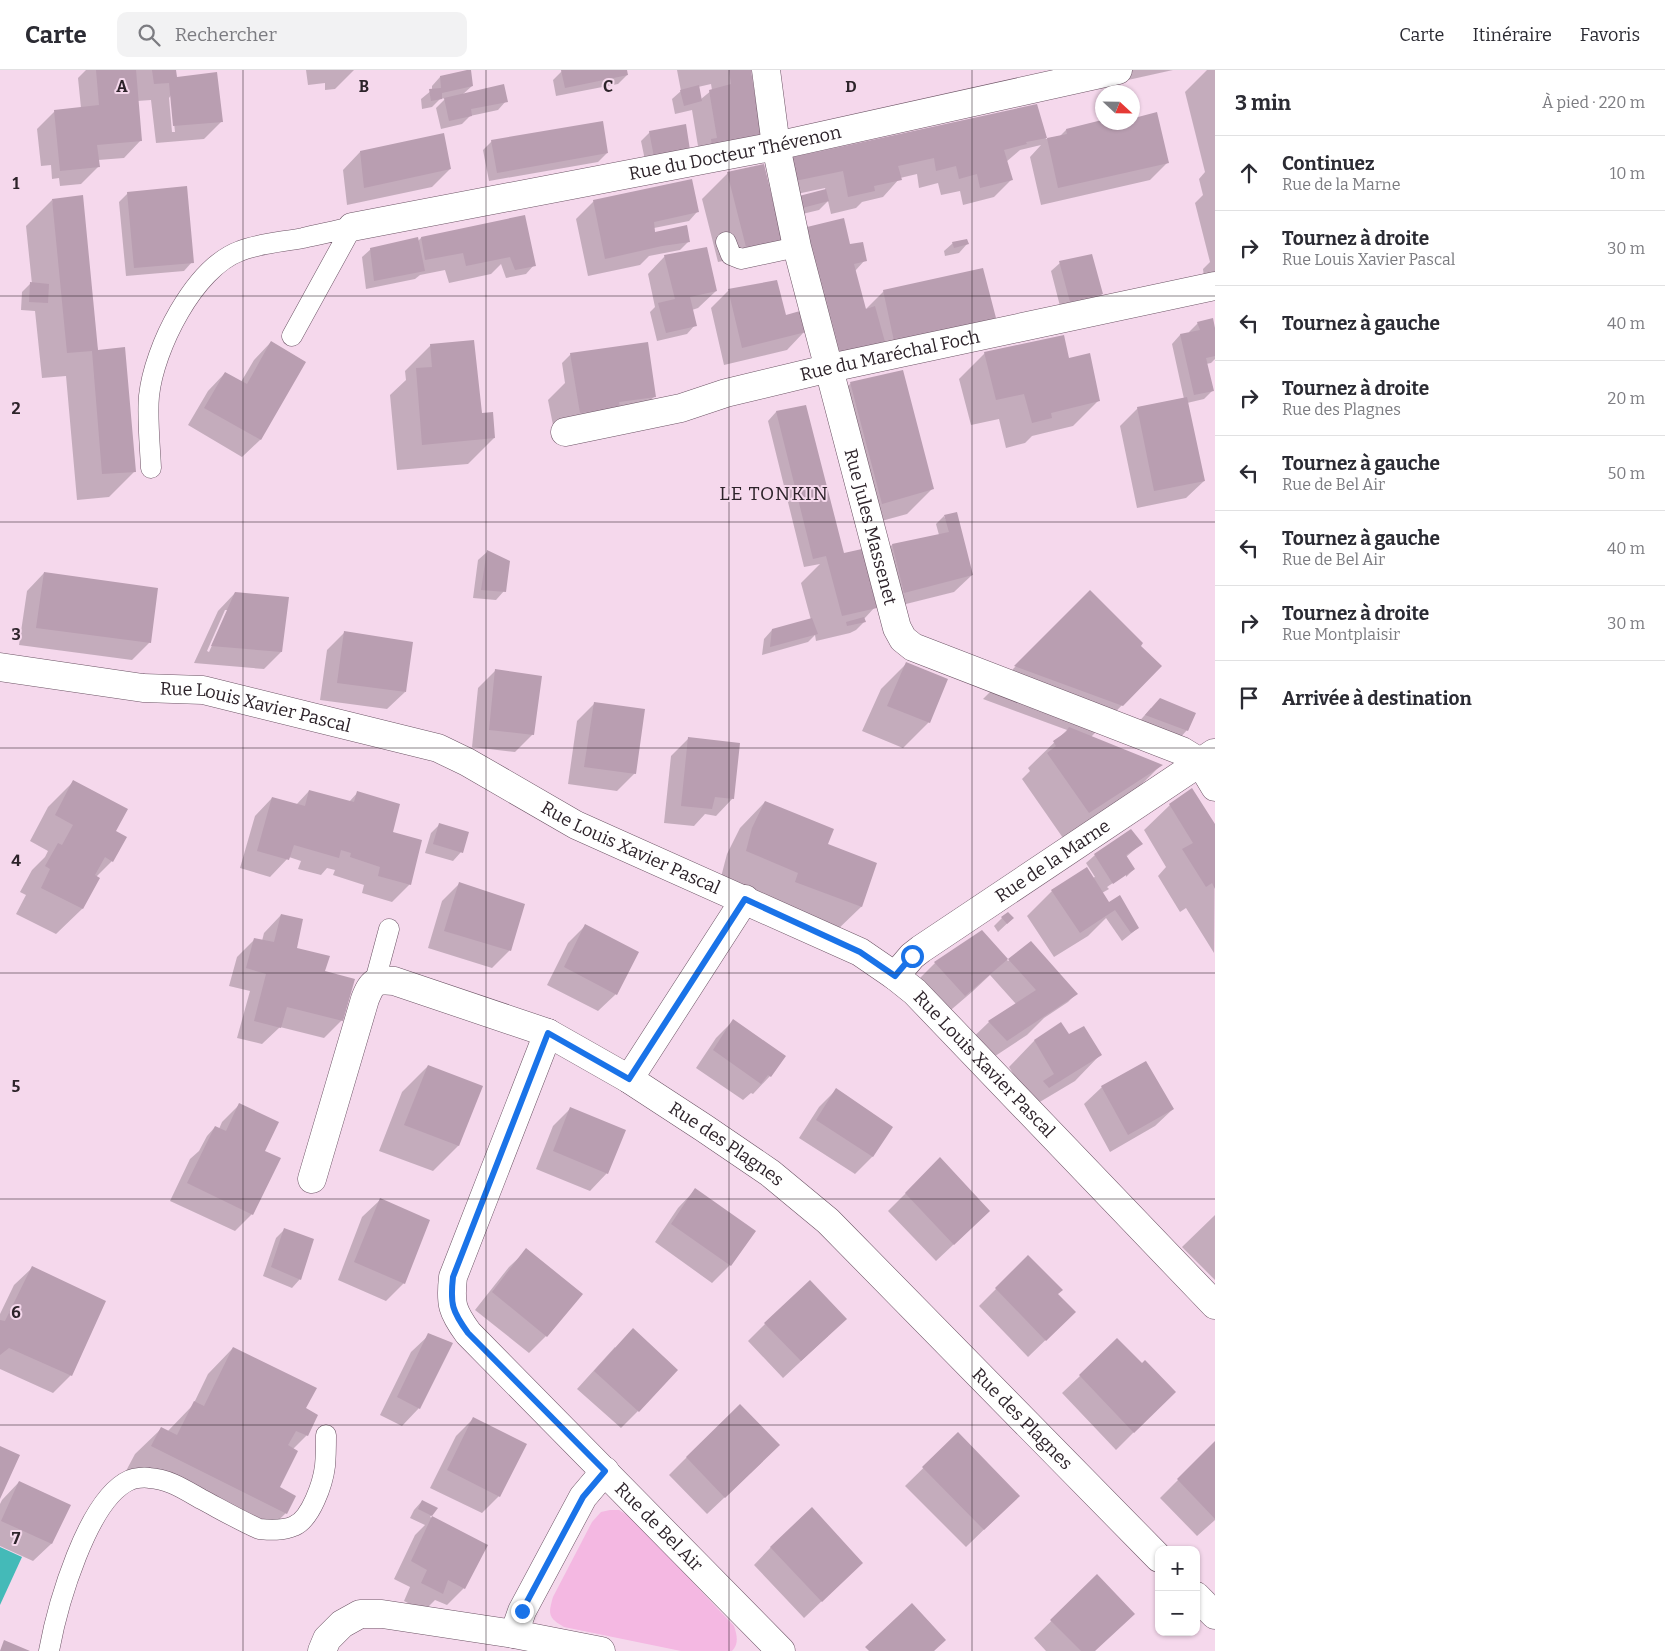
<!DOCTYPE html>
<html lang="fr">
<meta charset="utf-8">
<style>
:root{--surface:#fff;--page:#f2f2f3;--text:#2b2b33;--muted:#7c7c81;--line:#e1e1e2}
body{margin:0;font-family:Bitter,serif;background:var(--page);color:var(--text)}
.controls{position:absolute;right:15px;bottom:15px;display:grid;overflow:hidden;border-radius:10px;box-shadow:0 1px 4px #0004}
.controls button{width:45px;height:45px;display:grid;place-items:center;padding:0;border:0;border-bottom:1px solid var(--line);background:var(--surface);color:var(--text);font:25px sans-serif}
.compass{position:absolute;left:1095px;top:15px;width:45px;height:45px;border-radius:50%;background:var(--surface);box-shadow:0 1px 4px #0004;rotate:112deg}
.stop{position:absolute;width:15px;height:15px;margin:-11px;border:4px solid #1a73e8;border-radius:50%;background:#fff}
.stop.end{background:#1a73e8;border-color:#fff;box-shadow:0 1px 5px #0008}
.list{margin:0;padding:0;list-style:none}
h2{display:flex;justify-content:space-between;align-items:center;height:65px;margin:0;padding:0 20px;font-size:21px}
h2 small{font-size:16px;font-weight:400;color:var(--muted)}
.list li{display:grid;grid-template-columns:32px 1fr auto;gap:15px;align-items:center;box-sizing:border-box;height:75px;padding:0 20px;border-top:1px solid var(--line)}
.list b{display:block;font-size:19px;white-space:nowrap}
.list p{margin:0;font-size:16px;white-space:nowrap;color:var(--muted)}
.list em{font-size:16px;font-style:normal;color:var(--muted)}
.icon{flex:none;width:28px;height:28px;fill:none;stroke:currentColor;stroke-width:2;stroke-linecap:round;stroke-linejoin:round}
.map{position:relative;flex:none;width:1215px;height:1581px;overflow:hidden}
header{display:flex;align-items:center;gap:30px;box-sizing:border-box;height:70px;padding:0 25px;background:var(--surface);border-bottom:1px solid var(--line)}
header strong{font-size:24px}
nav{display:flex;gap:28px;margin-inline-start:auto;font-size:18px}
.search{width:350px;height:45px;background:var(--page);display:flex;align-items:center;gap:12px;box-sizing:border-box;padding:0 18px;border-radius:10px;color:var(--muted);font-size:19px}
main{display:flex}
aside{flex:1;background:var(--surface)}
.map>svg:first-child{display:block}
.green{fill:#f4b8e2}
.water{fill:#44bab8}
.shadow{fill:#0003;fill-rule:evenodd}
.building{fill:#b99eb1}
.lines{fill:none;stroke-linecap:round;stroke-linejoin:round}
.service-casing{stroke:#6c5465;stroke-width:21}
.minor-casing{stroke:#6c5465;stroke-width:29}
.service{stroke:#fff;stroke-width:20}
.minor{stroke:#fff;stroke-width:28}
.route{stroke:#1a73e8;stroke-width:6}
.grid{fill:none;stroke:#2d232a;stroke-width:1;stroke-opacity:0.55}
.labels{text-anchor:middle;stroke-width:4;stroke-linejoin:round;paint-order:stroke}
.street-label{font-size:18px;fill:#2d232a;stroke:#f5d8ec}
.neighbourhood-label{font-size:19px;letter-spacing:1px;fill:#2d232a;stroke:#f5d8ec}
.grid-label{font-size:16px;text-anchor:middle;font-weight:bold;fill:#2d232a;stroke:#f5d8ec;stroke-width:4;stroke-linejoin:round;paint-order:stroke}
</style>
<header>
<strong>Carte</strong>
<div class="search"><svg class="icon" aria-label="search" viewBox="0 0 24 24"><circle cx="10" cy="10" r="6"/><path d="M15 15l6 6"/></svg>Rechercher</div>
<nav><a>Carte</a><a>Itinéraire</a><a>Favoris</a></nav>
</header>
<main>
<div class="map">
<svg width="1215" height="1581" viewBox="0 0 1215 1581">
<rect width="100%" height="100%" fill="#f5d8ec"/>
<!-- green -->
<path class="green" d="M610 1440H619L632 1448 734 1556C737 1565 739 1574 732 1581H681L564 1557C548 1548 548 1544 553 1527L592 1452 601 1442Z"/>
<!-- water -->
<path class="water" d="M0 1477 22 1487 0 1535Z"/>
<!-- shadow -->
<path class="shadow" d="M86 0H175L176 10 221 52 204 69 156 73 151 30 137 31 141 70 124 88 98 90 99 96 81 114 60 116 59 108 52 109 51 95 41 96 37 59 55 41 81 38 78 8ZM171 25 175 62H172L169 28Z
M306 0H354L335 19 325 20V13L308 15Z
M566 0H626L627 5 618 14 556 26 553 10 562 1Z
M677 0H750L760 65 699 82 692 40 675 44 672 29 681 21ZM711 14 712 20 701 29 698 17Z
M1116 0H1173L1119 12Z
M1207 0H1215V213L1205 215 1203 199 1210 192 1195 133 1203 125 1199 109 1205 102 1185 22Z
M440 7 472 16 462 25 506 31 498 40 470 46 462 54 441 59 436 38 446 28 440 29 432 37 422 39 421 29 432 20V16Z
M1036 35 1046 69 1060 66 1066 60 1102 51 1168 92 1150 110 1041 135 1030 87 1041 75 1020 80 1006 92 1011 110 994 127 963 135 960 121 941 125 938 113 919 118 917 104 900 108 883 127 862 132 856 138 831 144 828 131 819 140 794 146 791 136 826 121 825 118 778 128 772 107Z
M685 56 646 95 641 71 650 62Z
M492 71 607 83 598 92 489 111 483 80Z
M360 82 450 99 432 117 347 135 343 100Z
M728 103 782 173 738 188 718 192 702 129Z
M128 123 192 192 184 201 126 206 119 132Z
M52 130 135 401 109 427 77 430 66 306 42 308 35 241 21 240 22 222 30 214H32L26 156Z
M594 131 697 142 689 151 654 158 655 163 689 171 680 180 649 186 640 195 588 206 576 149Z
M524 146 534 195 526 204 506 208 501 194 491 204 449 213 445 200 420 205 415 209 366 219 362 187 371 179 417 172 421 168Z
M808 158 849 176 865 190 855 201 865 240 884 221 995 248 962 280 823 299 790 176Z
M953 173 967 174 959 183 945 186 944 181Z
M665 186 716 221 698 238 692 240 695 255 687 264 657 271 650 242 655 237 648 204Z
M1060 193 1102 224 1093 232 1061 240 1051 201Z
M776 212 785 246 804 262 787 280 724 295 711 238 728 221Z
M1198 253 1215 263V289L1211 293 1206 294 1213 320 1204 329 1187 333 1204 411 1186 428 1137 438 1120 356 1138 338 1184 329 1172 274 1180 265 1190 263 1189 262Z
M271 272 305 292 260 370 242 387 188 355 208 321 225 303 241 312 254 290Z
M431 275 480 343 494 368 468 394 397 400 390 325 406 310 405 301Z
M985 283 1069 289 1099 330 1073 356 1032 366 1025 373 1006 378 999 349 971 355 959 309Z
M571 284 655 326 629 352 593 350 553 355 548 330 565 313 562 293Z
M851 313 932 419 907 444 856 458 825 339Z
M805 336 843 484 875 537 864 549 865 551 856 560 850 563 816 571 815 565 808 572 762 585 764 569 772 560 811 550 801 513 820 494 804 497 768 351 776 342Z
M944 446 972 505 954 522 886 539 875 492 892 475 939 465 936 454Z
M487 482 504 521 496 530 473 528 478 490Z
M44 503 150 572 132 590 19 575 27 521Z
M1090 522 1139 576 1160 596 1091 667 1161 695 1136 720 1063 768 1022 709 1030 701 1028 698 1067 660 983 629Z
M235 523 281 582 264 599 194 593 218 541ZM225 540H228L209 582 207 581Z
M345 562 405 622 387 639 320 630 327 580Z
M907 593 929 652 903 678 862 661 881 619Z
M496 600 533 664 515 682 472 677 478 618Z
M595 633 635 703 617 721 568 714 577 651Z
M1151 638 1187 660 1179 669 1137 654Z
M689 668 733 728 716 746 705 744 694 756 664 753 671 686Z
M73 712 115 761 112 791 96 807 98 808 82 839 56 864 16 844 26 825 20 822 32 800 45 787 48 781 30 771 48 737Z
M309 721 349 732 358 722 392 763 410 814 392 832 362 823 364 815 333 805 335 800 327 798 321 805 298 799 301 791 289 787 270 807 240 798 255 746 272 728 296 735Z
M765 732 827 775 873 803 861 837 835 862 721 807 727 784 740 758Z
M1170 735 1215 757 1214 883 1186 838 1180 842 1158 806 1166 797 1144 760Z
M440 754 461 782 453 791 425 783 431 763Z
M1141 774 1126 787 1134 799 1126 807V804L1107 817 1109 819 1102 823 1109 833 1138 858 1122 871 1106 848 1088 866 1054 887 1027 846 1052 821 1095 807 1086 793 1095 785Z
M459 814 510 880 492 898 428 878 442 831Z
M281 845 295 879 324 902 342 950 324 968 280 957 262 974 237 968 250 921 229 916 237 887 255 869 262 871 264 863Z
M1002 848H1013L998 862 994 856Z
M586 855 616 924 598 941 547 915 568 873Z
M982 862 1008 891 1031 872 1076 924 1068 932 1044 948 1027 965 980 996 963 977 989 952 1016 934 990 905 973 921 931 957 902 926 935 893Z
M733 951 784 987 770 1006 753 1024 751 1023 743 1030 696 998 716 968Z
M1060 954 1069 966 1100 985 1075 1011 1023 1042 1028 1028 1009 997 1034 971Z
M428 996 481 1017 458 1076 433 1101 379 1081 402 1022Z
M1102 1017 1173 1039 1155 1056 1110 1082 1084 1034Z
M836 1020 891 1057 872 1087 855 1104 799 1068 819 1037Z
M239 1035 264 1081 252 1144 235 1161 170 1131 190 1089 199 1081 207 1066 215 1057 219 1059 222 1052Z
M570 1039 607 1103 590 1121 536 1099 553 1056Z
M940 1089 971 1158 936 1191 888 1141Z
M695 1120 754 1161 730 1195 712 1213 655 1172 678 1138Z
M380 1130 404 1213 386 1231 338 1210 362 1147Z
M1215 1145V1210L1182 1177Z
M284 1160 300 1209 292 1218 263 1206 276 1168Z
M527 1180 546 1266 529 1283 475 1240 509 1197Z
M1028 1187 1057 1225V1259L1028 1287 979 1236Z
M32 1198 71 1305 53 1323 0 1299V1244L14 1215Z
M765 1254 828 1266 783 1308 748 1271Z
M429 1265 419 1338 402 1356 380 1345 411 1282Z
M615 1277 638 1341 621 1358 577 1319Z
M233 1278 304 1338 317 1345 307 1365 293 1379 278 1418 286 1443 260 1468 126 1401 135 1384 161 1359 167 1362 193 1335 208 1304Z
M1142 1295 1174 1322 1116 1380 1062 1323 1080 1306Z
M473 1349 499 1426 482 1443 430 1418 456 1366Z
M958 1364 1001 1443 966 1477 905 1416Z
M1215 1373V1450L1197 1466 1160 1428Z
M687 1387 761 1393 707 1444 669 1405Z
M19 1412 69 1436 51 1474 33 1491 0 1476V1434L2 1430Z
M422 1431 436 1439 430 1447 486 1476 464 1518 447 1535 435 1530 424 1541 404 1531 410 1517 394 1509 415 1465 425 1455 410 1448 414 1440Z
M771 1477 844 1510 804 1548 754 1495Z
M1097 1506 1095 1581H1046L1034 1568Z"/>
<!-- building -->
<path class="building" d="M96 0H136L142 71 97 75 100 97 60 101 54 40 99 35Z
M152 0H176L177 7 217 2 223 52 173 56 169 13 154 14Z
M467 0H471L473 16 442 23V29L431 31 429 19 441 18 440 6Z
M561 0H627L628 5 565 18Z
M729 0H751L761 65 712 76 711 69 717 68 709 20 731 14Z
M504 14 508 32 471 39 472 46 449 51 444 28Z
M699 15 702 31 684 36 680 20Z
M1037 34 1047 68 1026 72 1027 74 1004 80 1013 110 980 118 977 104 959 109 956 96 936 101 934 88 898 96 902 110 874 116 875 121 848 127 843 101 795 111 789 88Z
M1136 42 1138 47 1157 42 1169 93 1058 118 1047 68 1067 64 1066 59 1102 50V52H1132V43Z
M603 51 608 83 497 103 491 70Z
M686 54 690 80 654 87 649 61Z
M444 63 451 99 364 118 360 81Z
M764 94 783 173 747 181 727 102Z
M692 109 699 142 654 152 655 162 687 155 690 172 662 176 605 189 593 130Z
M187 116 194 193 134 198 127 122Z
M826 119 829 131 802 138 799 126Z
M83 125 98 280 125 277 136 402 102 404 92 281 67 283 52 129Z
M525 145 536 196 515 200 510 187 466 196 463 183 425 190 421 167Z
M844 148 850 174 863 172 867 191 854 194 866 239 875 236 885 272 840 282 807 157Z
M418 167 425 201 374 211 370 178Z
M967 169 969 174 954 178 952 172Z
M707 177 717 221 690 227 697 256 666 263 658 233 675 229 664 185Z
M1092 184 1103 224 1070 232 1059 191Z
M983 198 996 248 894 271 883 220Z
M777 210 786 245 800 241 806 262 742 278 728 219Z
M30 212 49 214 48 233 29 232Z
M1213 248 1215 258V286L1206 288 1214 321 1194 325 1180 264 1200 260 1197 252Z
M1064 265 1069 288 1090 283 1100 331 1051 343 1052 348 1032 353 1024 324 996 330 984 282Z
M474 270 482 343 493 342 495 368 422 375 416 298 432 297 430 274Z
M271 271 306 292 261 370 204 338 225 302 247 314Z
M648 272 656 327 619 332 620 338 580 343 570 283Z
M903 300 934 419 882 434 850 312Z
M1187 327 1205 411 1154 421 1137 337Z
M806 335 844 483 862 479 877 538 842 546 826 486 813 489 776 341Z
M957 442 973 505 904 523 892 474 949 462 944 445Z
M487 480 510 491 506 522 481 520Z
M44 502 158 518 151 573 36 558Z
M1090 520 1143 573 1141 576 1162 596 1123 636 1014 596Z
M235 522 289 527 282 582 211 576Z
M864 547 866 552 847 556 846 552Z
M812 548 818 564 770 577 772 559Z
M344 561 413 572 406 622 337 613Z
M906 592 948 609 930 653 887 636Z
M495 599 542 606 534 665 489 660Z
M1160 628 1196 643 1188 661 1145 645Z
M594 632 645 639 636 704 584 697Z
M1069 657 1163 695 1089 743 1047 683 1056 676 1053 671 1066 662Z
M688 667 740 673 734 729 715 727 712 739 681 736Z
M73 710 128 739 116 761 127 767 113 792 105 787 95 805 100 808 83 839 41 818 50 799 45 796 58 773 62 775 73 755 55 745Z
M1192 718 1215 754V819L1212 813 1206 817 1182 779 1193 773 1169 734Z
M309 720 354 732 357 721 400 734 393 762 422 770 411 815 378 806 380 797 350 787 351 783 341 780 339 788 294 775 289 790 257 781 272 727 305 736Z
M765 731 834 759 828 774 877 793 862 837 795 812 798 803 746 781 752 758Z
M439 753 469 762 463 783 433 774Z
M1131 759 1143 774 1126 785 1135 799 1113 814 1094 784Z
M1087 797 1109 832 1120 825 1139 858 1131 863 1115 840 1080 863 1051 820Z
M459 812 525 834 511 881 444 861Z
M1008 842 1014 848 1007 854 1001 847Z
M281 844 303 849 297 878 330 886 325 901 355 909 343 951 287 937 281 958 254 951 266 904 246 898 254 868 274 872Z
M585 854 639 882 617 925 564 897Z
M982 860 1008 889 1031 871 1078 924 1007 971 988 951 1036 920 1008 889 965 926 934 892Z
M733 949 786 986 771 1007 768 1005 761 1014 713 980Z
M1061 952 1069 964 1084 956 1102 985 1049 1018 1043 1011 1054 1004 1034 970Z
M1146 991 1174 1039 1128 1065 1101 1016Z
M428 995 483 1016 459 1076 404 1055Z
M836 1018 893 1057 873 1087 816 1050Z
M239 1033 279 1052 265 1081 281 1088 253 1145 187 1113 215 1056 226 1061Z
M570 1037 626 1060 608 1104 553 1081Z
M940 1087 990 1141 954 1175 905 1123Z
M695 1118 756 1161 731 1196 671 1154Z
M380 1128 430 1150 405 1214 354 1192Z
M284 1158 314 1169 301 1210 271 1197Z
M526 1178 583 1224 547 1267 492 1222Z
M1028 1185 1063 1220 1058 1224 1076 1242 1046 1271 995 1218Z
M32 1196 106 1231 72 1306 9 1278 0 1285V1250L5 1251Z
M810 1210 847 1249 801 1291 764 1253Z
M633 1258 678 1300 639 1342 594 1301Z
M428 1263 453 1273 420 1339 397 1327Z
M1117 1268 1142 1293 1145 1290 1176 1322 1134 1363 1079 1305Z
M233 1277 317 1318 306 1338 318 1345 308 1366 296 1361 288 1375 298 1381 280 1417 296 1426 287 1444 151 1376 161 1357 177 1365 194 1331 204 1336Z
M740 1334 780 1375 725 1428 686 1387Z
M473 1347 527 1374 500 1427 447 1400Z
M958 1362 1020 1426 984 1460 922 1397Z
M1215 1371V1449L1177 1409Z
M0 1376 20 1385 0 1429Z
M19 1411 71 1435 52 1474 1 1451Z
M422 1430 438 1438 432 1446 418 1439Z
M812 1437 863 1493 822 1532 770 1477Z
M432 1446 488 1475 465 1519 448 1510 443 1524 421 1513 427 1500 411 1491Z
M1097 1504 1135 1544 1095 1581H1081L1050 1550Z
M912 1533 946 1570 934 1581H869L865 1577Z
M4 1570 30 1581H0Z"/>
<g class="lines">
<defs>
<path id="service" d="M726 172 731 185 741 189 797 177
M292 266 352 157
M151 398C150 376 147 346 149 326 154 278 194 198 240 181 260 173 283 172 303 168 320 164 336 161 352 157
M375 911 389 859
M49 1581C57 1537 87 1429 130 1410 135 1408 144 1407 149 1408 169 1409 185 1420 201 1429 220 1439 239 1450 259 1459 270 1460 283 1461 294 1456 311 1449 323 1413 325 1396 326 1386 326 1375 326 1365"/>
<g id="minor">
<path id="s1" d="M766 0 776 76 797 177 897 558 903 569 913 577 1182 681 1200 692 1215 717"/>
<path id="s2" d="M352 157 776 76 1118 0"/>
<path id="s3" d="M565 362 681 338 726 323 830 298 1215 216"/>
<path id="s4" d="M0 597 143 618 203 620 438 678 467 692 576 755 860 882 895 906 915 922 1215 1235"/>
<path id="s5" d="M895 906 912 886 921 879 1214 683"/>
<path id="s6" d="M548 963 453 1207C450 1234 452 1241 468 1263L781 1581"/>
<path d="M629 1009 745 829"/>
<path id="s7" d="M312 1109 365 929C372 912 375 909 394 911L548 963 578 980 629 1009 704 1058 770 1103 828 1151 1159 1488"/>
<path d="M1196 1526 1215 1545"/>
<path d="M322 1581 327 1569 342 1554 360 1544H382L514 1564"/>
<path d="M601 1581 514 1564 522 1541 583 1427 605 1401"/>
</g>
</defs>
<!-- service casing -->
<use href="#service" class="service-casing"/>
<!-- minor casing -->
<use href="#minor" class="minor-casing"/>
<!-- service -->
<use href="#service" class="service"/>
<!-- minor -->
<use href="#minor" class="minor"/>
</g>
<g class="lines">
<!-- route -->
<path class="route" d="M522 1541 583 1427 605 1401 468 1263C452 1241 450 1234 453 1207L548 963 629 1009 745 829 860 882 895 906 912 886"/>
</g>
<!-- grid -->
<path class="grid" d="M243 0V1581M486 0V1581M729 0V1581M972 0V1581M0 226H1215M0 452H1215M0 678H1215M0 903H1215M0 1129H1215M0 1355H1215"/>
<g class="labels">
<!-- street labels -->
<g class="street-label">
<text dy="6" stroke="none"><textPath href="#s2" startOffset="390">Rue du Docteur Thévenon</textPath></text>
<text dy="6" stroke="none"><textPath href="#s3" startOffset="334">Rue du Maréchal Foch</textPath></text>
<text dy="6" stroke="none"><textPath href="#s1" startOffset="469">Rue Jules Massenet</textPath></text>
<text dy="6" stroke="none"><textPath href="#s4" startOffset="259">Rue Louis Xavier Pascal</textPath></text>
<text dy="6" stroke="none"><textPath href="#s4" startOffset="664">Rue Louis Xavier Pascal</textPath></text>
<text dy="6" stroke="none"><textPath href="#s5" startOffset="196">Rue de la Marne</textPath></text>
<text dy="6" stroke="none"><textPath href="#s4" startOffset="1084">Rue Louis Xavier Pascal</textPath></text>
<text dy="6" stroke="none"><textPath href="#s7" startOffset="599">Rue des Plagnes</textPath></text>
<text dy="6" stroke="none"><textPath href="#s7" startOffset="1004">Rue des Plagnes</textPath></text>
<text dy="6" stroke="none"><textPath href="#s6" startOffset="594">Rue de Bel Air</textPath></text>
</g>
<!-- neighbourhood labels -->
<g class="neighbourhood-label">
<text x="774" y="430">LE TONKIN</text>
</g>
</g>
<g class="grid-label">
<text x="122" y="22">A</text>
<text x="364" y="22">B</text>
<text x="608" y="22">C</text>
<text x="851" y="22">D</text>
<text x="16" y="119">1</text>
<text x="16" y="344">2</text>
<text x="16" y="570">3</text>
<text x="16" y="796">4</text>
<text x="16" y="1022">5</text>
<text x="16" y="1248">6</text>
<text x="16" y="1474">7</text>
</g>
</svg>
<div class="controls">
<button>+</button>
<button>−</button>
</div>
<svg class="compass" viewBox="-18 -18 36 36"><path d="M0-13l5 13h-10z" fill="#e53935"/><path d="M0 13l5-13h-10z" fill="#7c7c81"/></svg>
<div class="stop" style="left:912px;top:886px"></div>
<div class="stop end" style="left:522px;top:1541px"></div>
</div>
<aside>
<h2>3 min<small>À pied · 220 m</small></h2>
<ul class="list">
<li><svg class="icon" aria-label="ahead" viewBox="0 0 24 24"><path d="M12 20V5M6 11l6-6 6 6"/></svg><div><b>Continuez</b><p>Rue de la Marne</p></div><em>10 m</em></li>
<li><svg class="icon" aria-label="right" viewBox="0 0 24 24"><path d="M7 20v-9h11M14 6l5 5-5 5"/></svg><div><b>Tournez à droite</b><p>Rue Louis Xavier Pascal</p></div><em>30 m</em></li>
<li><svg class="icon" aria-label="left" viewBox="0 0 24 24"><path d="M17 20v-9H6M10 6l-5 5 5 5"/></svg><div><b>Tournez à gauche</b></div><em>40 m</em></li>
<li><svg class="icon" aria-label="right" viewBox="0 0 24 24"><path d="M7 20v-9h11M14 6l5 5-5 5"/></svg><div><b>Tournez à droite</b><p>Rue des Plagnes</p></div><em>20 m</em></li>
<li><svg class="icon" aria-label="left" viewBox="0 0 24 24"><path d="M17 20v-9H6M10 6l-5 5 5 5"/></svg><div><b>Tournez à gauche</b><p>Rue de Bel Air</p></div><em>50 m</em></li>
<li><svg class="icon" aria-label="left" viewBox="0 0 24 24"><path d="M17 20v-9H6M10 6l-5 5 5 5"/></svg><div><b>Tournez à gauche</b><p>Rue de Bel Air</p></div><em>40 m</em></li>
<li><svg class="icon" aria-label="right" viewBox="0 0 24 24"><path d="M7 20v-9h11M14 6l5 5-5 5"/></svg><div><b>Tournez à droite</b><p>Rue Montplaisir</p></div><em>30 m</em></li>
<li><svg class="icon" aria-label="arrive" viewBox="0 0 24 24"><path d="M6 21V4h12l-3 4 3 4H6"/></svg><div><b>Arrivée à destination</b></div></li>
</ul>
</aside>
</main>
